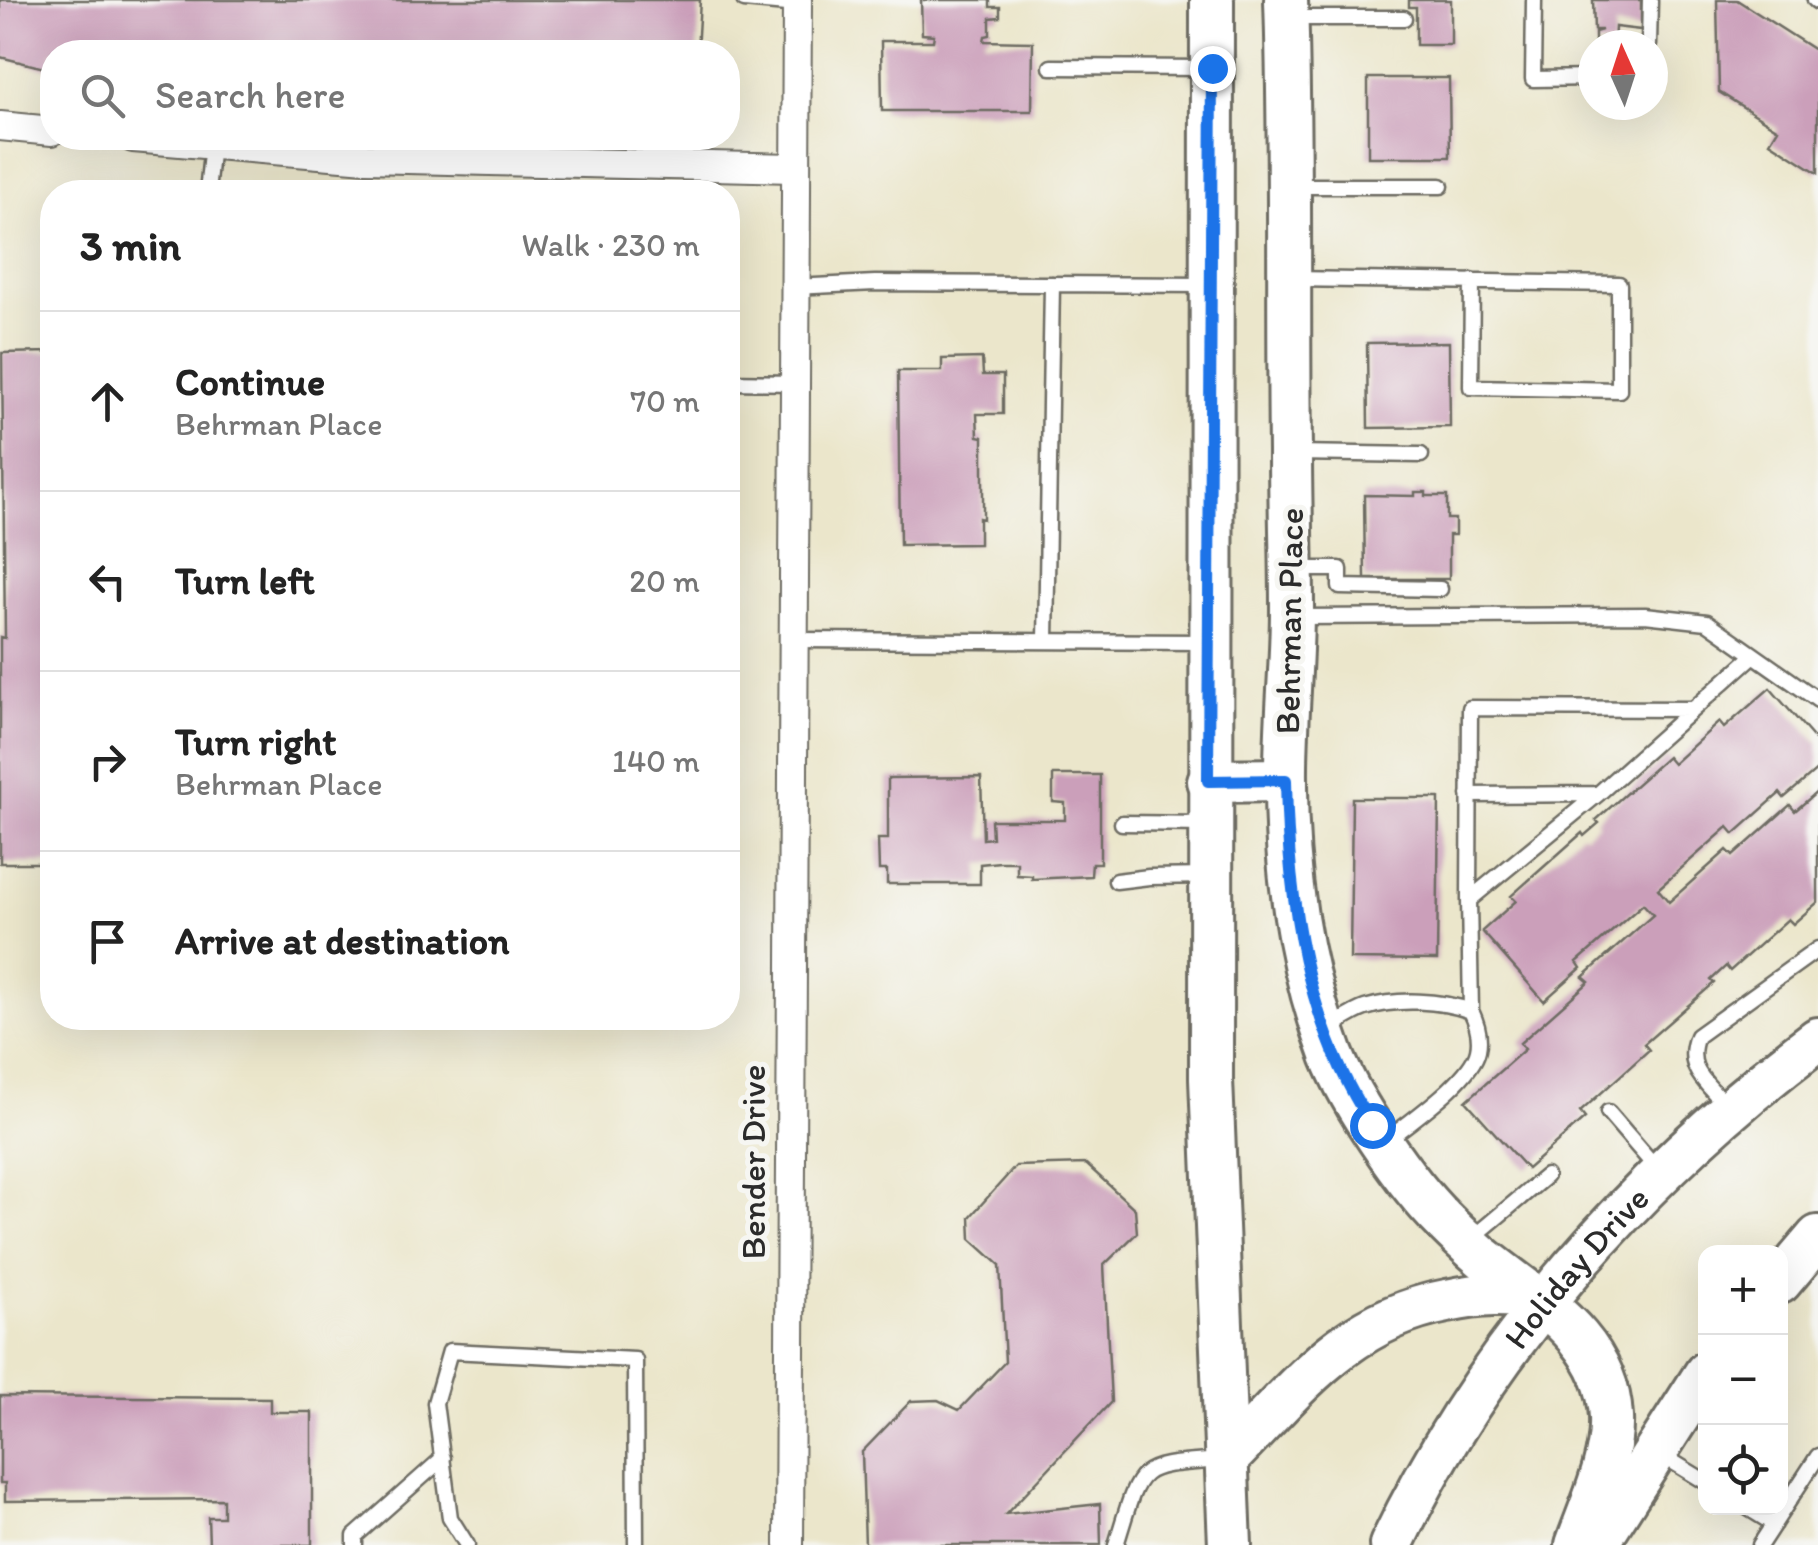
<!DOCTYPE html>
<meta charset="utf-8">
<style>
:root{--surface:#fff;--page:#f2f2f2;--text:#222;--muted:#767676;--line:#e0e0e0}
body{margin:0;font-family:Itim,sans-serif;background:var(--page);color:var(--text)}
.controls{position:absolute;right:30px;bottom:30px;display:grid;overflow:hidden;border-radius:20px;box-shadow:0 10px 40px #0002}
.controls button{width:90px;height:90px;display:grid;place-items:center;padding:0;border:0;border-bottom:2px solid var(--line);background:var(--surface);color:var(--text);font:50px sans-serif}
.compass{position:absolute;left:1578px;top:30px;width:90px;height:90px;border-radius:50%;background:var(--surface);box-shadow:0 10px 40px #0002;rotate:357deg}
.stop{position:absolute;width:30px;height:30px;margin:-22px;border:8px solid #1a73e8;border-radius:50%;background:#fff}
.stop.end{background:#1a73e8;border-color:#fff;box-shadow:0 2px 10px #0008}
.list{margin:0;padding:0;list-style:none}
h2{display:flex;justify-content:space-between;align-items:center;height:130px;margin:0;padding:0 40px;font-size:42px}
h2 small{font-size:32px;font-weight:400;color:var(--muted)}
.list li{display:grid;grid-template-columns:65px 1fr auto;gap:30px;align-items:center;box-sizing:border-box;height:180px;padding:0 40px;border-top:2px solid var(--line)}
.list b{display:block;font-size:38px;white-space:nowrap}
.list p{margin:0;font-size:32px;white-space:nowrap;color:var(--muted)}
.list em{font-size:32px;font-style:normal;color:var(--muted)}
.icon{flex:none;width:55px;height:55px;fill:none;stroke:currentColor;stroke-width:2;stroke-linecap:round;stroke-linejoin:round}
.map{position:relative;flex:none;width:1818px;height:1545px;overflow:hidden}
.search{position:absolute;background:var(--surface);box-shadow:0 10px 40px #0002;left:40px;top:40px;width:700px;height:110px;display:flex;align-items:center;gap:25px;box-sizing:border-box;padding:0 35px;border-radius:40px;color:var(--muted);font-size:38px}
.panel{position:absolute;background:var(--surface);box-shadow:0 10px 40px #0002;left:40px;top:180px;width:700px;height:850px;border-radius:40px}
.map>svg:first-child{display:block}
.building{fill:#cb9fba}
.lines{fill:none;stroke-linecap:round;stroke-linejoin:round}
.lane-casing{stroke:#6e6c63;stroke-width:19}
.street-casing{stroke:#6e6c63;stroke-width:32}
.primary-casing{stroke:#6e6c63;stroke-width:48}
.lane{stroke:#fff;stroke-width:14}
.street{stroke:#fff;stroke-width:28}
.primary{stroke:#fff;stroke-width:42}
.route{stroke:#1a73e8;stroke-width:12}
.labels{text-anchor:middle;stroke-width:10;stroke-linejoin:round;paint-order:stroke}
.street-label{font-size:35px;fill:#2b2b2b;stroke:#f6f6f2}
</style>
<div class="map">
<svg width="1818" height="1545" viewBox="0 0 1818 1545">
<rect width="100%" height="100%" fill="#f6f6f2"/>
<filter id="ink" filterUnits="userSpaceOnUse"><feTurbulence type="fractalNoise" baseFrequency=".01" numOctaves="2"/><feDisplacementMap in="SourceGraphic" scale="20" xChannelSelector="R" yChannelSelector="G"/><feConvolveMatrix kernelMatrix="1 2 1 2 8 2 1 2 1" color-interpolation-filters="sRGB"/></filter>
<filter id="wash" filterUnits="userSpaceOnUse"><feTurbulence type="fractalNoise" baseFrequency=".0048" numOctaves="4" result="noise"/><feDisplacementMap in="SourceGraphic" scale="40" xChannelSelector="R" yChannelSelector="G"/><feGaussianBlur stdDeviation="2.25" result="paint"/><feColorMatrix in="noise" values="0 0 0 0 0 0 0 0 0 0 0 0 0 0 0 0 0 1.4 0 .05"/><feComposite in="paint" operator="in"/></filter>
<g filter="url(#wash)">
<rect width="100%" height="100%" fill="#ebe6cb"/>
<g id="blocks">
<!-- building -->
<path class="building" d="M0 0H700L697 52H52V70L0 57Z
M921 0H990V7H1000V17L990 18V35L985 36 984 41 1033 42 1032 111H882L881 41H933L934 35 922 34Z
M1409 0H1451V45H1416V7H1409Z
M1593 0H1641V30L1615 27 1614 45H1595V32L1602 30H1594Z
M1717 0H1737L1818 52V173L1770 142 1778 129 1719 92Z
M1368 78H1449L1450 157H1368Z
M1449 342 1450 427 1368 428 1367 343Z
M52 352V863H0V637L5 638 2 353Z
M982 358 983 375H1003V414H977L978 436 983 437V519L979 518V544L900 545 898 371H942V359Z
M1415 492H1426V496H1447V519H1455V535H1449V579H1365L1364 495 1415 496Z
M1770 688 1818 743V769L1784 798 1780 793 1734 834 1728 827 1658 889 1669 902 1727 850 1733 856 1790 805 1795 811 1818 791V902L1793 924 1788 919 1730 971 1726 966 1711 980 1714 983 1644 1044 1649 1050 1580 1112 1585 1118 1527 1169 1466 1101 1525 1049 1520 1043 1589 982 1583 977 1653 915 1643 904 1577 962 1581 968 1544 1001 1482 931 1516 901 1511 896 1582 833 1584 836 1599 823 1596 820 1667 757 1673 764 1719 722 1724 728Z
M1053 775H1100V863H1092L1091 876 1032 879V876L1017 875V862H1000L980 864V884H887V870H879L878 839H888V778L981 777 983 839 992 838 991 820H1065V803L1053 802Z
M1352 798H1439L1437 960 1350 959Z
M1086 1164 1135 1209 1137 1233 1104 1265 1111 1402 1006 1514 1100 1504 1101 1545H865L862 1452 911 1401 938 1400 959 1410 1005 1362 1000 1265 971 1239 970 1217 1016 1166Z
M0 1396 270 1398V1412H312V1545H209L208 1517H223V1499L5 1501V1483H0Z"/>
</g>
</g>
<g filter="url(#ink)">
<use href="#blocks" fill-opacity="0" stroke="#6e6c63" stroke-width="2.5"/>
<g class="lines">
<defs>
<path id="lane" d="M744 0 797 5
M1534 0 1533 79 1593 78
M1815 0 1818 2
M1293 18H1404
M1649 45 1650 0
M1051 67 1206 68
M1295 186H1441
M207 192 212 144
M1291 279 1619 284V390L1471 387 1472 281
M794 287 875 283 1208 285
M728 382 793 383
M1295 453 1421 455
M1297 569H1340V587L1440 589
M1299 617 1645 615 1707 622 1818 700
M793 640 1208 642
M1046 641 1052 284
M1469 795 1598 794
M1122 823 1208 824
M1116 881 1149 877 1208 876
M1469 900 1470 708 1693 709
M1471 1011 1469 900 1598 794 1754 655
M1329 1028C1341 1021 1353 1012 1365 1008 1397 998 1440 1000 1471 1011 1477 1023 1481 1036 1478 1050 1472 1079 1410 1121 1387 1140
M1726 1106C1706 1081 1684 1069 1697 1036L1818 949
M1608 1112 1658 1170
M1471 1239 1546 1176
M1660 1454 1706 1482
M1748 1508 1774 1524
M355 1545V1536L443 1458
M467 1545 450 1518 435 1403 450 1351 635 1360 636 1545
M1116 1545C1142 1460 1135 1467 1223 1460
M1760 1545 1818 1456"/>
<path id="street" d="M0 126 52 131
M133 138 366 158 794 168
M789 1545 797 0"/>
<g id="primary">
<path d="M1212 0 1211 1079 1230 1545"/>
<path d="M1286 0C1291 150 1288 300 1290 451 1290 504 1292 556 1292 609 1292 668 1285 726 1286 785 1286 876 1300 969 1332 1055 1352 1105 1405 1182 1443 1220 1457 1234 1471 1248 1486 1260 1540 1303 1607 1339 1611 1417 1613 1460 1591 1505 1577 1545"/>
<path d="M1209 781 1286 780"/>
<path d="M1780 1282 1818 1237"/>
<path d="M1227 1459C1296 1390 1344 1320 1447 1301 1480 1294 1507 1292 1539 1301"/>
<path id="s1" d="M1391 1545C1486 1344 1641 1172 1818 1039"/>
<path d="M1596 1545 1706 1373"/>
</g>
</defs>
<!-- lane casing -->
<use href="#lane" class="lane-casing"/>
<!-- street casing -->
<use href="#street" class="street-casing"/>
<!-- primary casing -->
<use href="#primary" class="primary-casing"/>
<!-- lane -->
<use href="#lane" class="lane"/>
<!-- street -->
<use href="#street" class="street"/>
<!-- primary -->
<use href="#primary" class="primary"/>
</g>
</g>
<g class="lines" filter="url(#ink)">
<!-- route -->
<path class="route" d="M1212 68 1208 781 1286 780C1288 900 1305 1023 1372 1125"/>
</g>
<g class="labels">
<!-- street labels -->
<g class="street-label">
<text transform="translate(1289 621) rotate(-89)" y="12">Behrman Place</text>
<text transform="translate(753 1162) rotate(-90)" y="12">Bender Drive</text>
<text dy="12" stroke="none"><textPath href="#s1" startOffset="335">Holiday Drive</textPath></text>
</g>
</g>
</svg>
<div class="controls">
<button>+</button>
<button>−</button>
<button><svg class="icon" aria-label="locate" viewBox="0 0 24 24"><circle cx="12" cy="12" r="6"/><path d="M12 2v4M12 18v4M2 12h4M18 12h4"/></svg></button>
</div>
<svg class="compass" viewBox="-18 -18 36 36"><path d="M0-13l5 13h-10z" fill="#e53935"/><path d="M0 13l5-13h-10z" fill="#767676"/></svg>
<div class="stop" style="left:1372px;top:1125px"></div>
<div class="stop end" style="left:1212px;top:68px"></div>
<div class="search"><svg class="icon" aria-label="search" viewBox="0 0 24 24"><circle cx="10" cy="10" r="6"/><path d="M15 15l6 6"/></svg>Search here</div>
<section class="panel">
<h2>3 min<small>Walk · 230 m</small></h2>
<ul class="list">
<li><svg class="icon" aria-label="ahead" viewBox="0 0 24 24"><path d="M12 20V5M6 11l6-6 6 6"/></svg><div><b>Continue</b><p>Behrman Place</p></div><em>70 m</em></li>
<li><svg class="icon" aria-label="left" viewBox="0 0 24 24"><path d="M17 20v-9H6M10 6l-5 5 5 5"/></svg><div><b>Turn left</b></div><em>20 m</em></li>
<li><svg class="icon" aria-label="right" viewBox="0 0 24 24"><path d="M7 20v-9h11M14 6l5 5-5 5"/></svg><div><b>Turn right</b><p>Behrman Place</p></div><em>140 m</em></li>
<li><svg class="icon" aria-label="arrive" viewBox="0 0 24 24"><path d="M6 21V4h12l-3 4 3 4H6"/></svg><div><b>Arrive at destination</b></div></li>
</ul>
</section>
</div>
